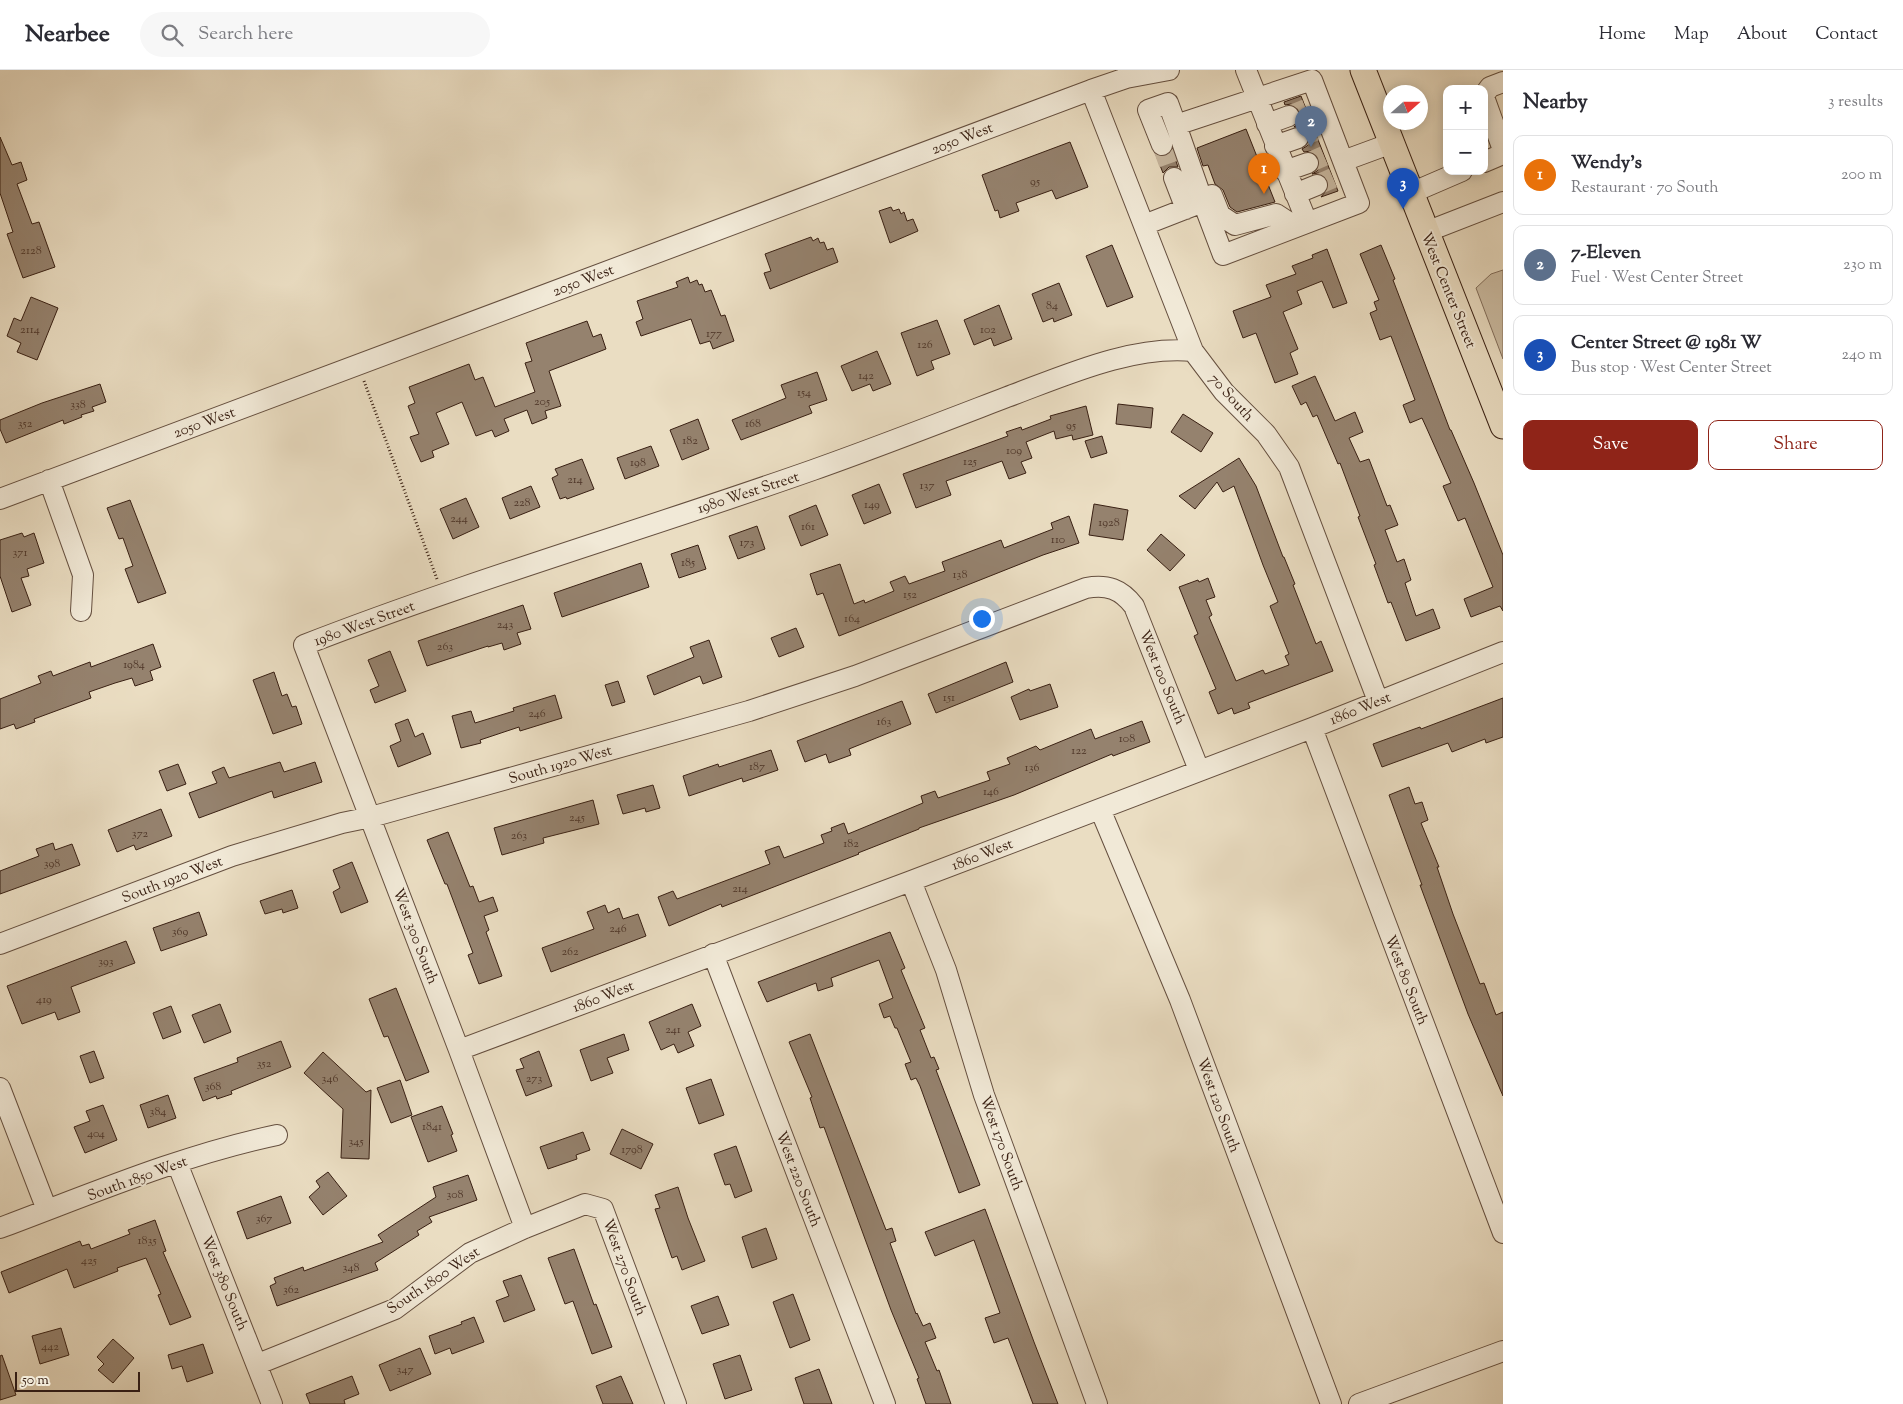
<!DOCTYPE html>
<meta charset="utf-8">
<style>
:root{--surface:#fff;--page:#f7f7f7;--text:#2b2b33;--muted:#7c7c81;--line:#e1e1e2;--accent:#8f2418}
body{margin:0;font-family:"Sorts Mill Goudy",serif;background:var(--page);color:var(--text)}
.controls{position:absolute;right:15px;top:15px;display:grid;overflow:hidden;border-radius:10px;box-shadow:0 2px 12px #0003}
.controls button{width:45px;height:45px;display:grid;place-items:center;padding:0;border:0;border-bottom:1px solid var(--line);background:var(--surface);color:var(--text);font:25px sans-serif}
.compass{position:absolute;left:1383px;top:15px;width:45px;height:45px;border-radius:50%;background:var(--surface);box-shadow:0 2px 12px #0003;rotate:69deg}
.scale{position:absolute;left:15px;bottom:12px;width:125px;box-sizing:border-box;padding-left:5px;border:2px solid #392013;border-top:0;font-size:14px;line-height:18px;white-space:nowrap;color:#392013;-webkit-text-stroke:4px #f1e9d7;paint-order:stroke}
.you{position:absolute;left:981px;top:548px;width:18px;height:18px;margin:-12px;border:4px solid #fff;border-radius:50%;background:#1a73e8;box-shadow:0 0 0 8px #1a73e833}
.badge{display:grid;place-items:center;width:32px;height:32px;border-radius:50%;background:var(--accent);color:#fff;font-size:16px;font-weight:700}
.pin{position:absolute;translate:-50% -41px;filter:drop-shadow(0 1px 2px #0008)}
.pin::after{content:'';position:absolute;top:26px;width:18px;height:15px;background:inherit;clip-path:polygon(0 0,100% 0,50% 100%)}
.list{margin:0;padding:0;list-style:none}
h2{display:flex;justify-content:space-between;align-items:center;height:65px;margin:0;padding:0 20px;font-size:21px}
h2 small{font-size:16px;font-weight:400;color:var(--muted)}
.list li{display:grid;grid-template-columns:32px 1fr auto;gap:15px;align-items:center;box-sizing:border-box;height:80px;margin:0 10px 10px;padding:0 10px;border:1px solid var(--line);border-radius:10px}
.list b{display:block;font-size:19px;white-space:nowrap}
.list p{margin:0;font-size:16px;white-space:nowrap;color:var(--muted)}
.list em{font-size:16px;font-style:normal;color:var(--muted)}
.actions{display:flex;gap:10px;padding:15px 20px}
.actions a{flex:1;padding:11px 0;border:1px solid var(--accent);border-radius:10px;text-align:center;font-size:18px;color:var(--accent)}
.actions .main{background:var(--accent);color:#fff}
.icon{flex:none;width:28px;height:28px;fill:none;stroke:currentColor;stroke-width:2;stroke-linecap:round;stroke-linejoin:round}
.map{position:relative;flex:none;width:1503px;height:1334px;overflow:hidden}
header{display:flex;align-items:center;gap:30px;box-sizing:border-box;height:70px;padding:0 25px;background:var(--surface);border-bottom:1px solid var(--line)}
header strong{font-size:24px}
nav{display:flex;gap:28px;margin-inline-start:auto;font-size:18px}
.search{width:350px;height:45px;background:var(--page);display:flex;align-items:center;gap:12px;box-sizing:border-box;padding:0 18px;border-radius:28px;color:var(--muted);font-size:19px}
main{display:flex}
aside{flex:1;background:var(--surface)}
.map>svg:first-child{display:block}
.green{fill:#ccbda4;stroke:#826e5c}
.building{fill:#95826e;stroke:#392013}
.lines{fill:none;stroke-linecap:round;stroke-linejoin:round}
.minor-tunnel{stroke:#c7b79f;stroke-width:20;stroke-dasharray:20 10;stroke-linecap:butt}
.minor-casing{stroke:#654f3f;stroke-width:22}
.major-casing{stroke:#392013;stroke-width:27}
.path{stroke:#392013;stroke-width:3;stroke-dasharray:1 2.5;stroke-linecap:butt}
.minor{stroke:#f1e9d7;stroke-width:20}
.major{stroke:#eaddc2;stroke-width:25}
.labels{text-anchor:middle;stroke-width:4;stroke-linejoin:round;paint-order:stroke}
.number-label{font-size:12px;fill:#50382a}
.street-label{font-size:15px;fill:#392013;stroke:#f1e9d7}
</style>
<header>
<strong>Nearbee</strong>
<div class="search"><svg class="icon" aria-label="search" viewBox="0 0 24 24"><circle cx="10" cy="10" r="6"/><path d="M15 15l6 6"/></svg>Search here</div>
<nav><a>Home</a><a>Map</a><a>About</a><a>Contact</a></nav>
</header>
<main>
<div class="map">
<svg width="1503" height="1334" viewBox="0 0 1503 1334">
<rect width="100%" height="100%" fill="#eaddc2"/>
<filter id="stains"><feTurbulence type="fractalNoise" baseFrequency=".004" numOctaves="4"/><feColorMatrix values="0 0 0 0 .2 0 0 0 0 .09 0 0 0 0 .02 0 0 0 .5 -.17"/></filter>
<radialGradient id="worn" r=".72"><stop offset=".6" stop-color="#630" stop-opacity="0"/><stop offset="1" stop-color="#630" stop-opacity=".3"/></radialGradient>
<!-- green -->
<path class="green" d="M1503 200V289L1476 218 1491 204Z"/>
<!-- building -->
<path class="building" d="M1301 26 1338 121 1321 127 1329 117 1328 111 1324 105 1318 103 1312 104 1317 101 1320 96 1319 89 1316 84 1311 81 1304 82 1302 79 1307 76 1310 71 1309 64 1306 59 1301 56 1294 57 1301 49 1300 42 1296 37 1291 34 1285 35 1284 32Z
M1246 59 1275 132 1237 142 1230 137 1223 120 1215 114 1208 95 1203 96 1197 78Z
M0 67 12 95 21 92 27 110 17 114 32 154 39 152 55 197 23 208 7 164 13 162 0 123Z
M1070 72 1088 117 1056 129 1052 120 1016 133 1019 141 1000 148 998 140 995 141 982 105Z
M1172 80 1178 97H1169L1163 103 1156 85 1166 86Z
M891 137 893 141 899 139 901 144 904 142 907 151 913 149 918 161 890 173 879 141Z
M811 167 813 171 818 168 820 173 824 172 827 180 833 178 838 192 770 219 764 203 771 201 765 184Z
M1112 175 1133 227 1107 237 1086 186Z
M1381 175 1395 209 1393 210 1450 360H1451L1474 413 1503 485V541L1500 536 1471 547 1464 529 1493 517 1465 448 1458 451 1443 416 1451 413 1427 359 1422 348 1410 353 1403 335 1415 330 1391 266 1380 270 1370 243 1377 240 1374 232 1379 230 1360 184Z
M1327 179 1347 233 1333 238 1322 211 1297 221 1302 234 1283 242 1298 279 1290 283 1298 304 1275 313 1256 263 1243 268 1233 241 1271 227 1266 215 1296 204 1292 196 1313 188 1312 185Z
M688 207 690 213 697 210 699 215 702 214 705 222 711 220 721 246 725 245 734 271 713 279 710 271 700 274 691 249 641 266 636 252 643 249 637 231 678 217 676 212Z
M1059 213 1072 245 1054 252 1053 248 1043 252 1032 224Z
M31 227 58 238 37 290 17 282 21 273 7 266 14 248 21 251Z
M999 235 1012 269 994 276 991 268 974 275 964 250Z
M937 250 950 284 931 291 934 299 917 306 901 263Z
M587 251 593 267 601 264 606 279 549 301 561 336 545 341 547 348 532 354 527 340 504 349 509 361 495 367 492 360 476 366 462 332 436 343 449 374 432 381 434 387 421 392 410 367 419 364 408 336 415 333 409 317 469 294 475 310 483 307 495 337 535 322 525 293 532 291 526 273Z
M877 281 891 314 873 321 870 314 852 321 841 296Z
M817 302 827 330 809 336 812 343 741 370 732 350 786 328 781 315Z
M1315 306 1335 351 1355 342 1363 362 1349 368 1360 392 1369 389 1387 436 1390 435 1398 455 1385 460 1397 492 1404 489 1411 510 1405 513 1416 546 1433 539 1440 558 1406 571 1391 532 1388 533 1374 495 1376 494 1358 447 1360 446 1340 393 1338 394 1317 345 1313 347 1306 332 1301 335 1292 316Z
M100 314 106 332 92 337 94 341 81 345 82 347 64 354 63 350 6 373 0 359V350L42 333Z
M1118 334 1153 338 1151 358 1116 354Z
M1086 336 1093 365 1073 370 1072 365 1056 369 1054 361 1026 372 1032 388 1021 392 1026 403 1009 409 1002 391 946 411 951 425 916 438 903 404 1008 366 1006 362 1021 357 1022 360 1051 349 1050 346Z
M1183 344 1213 363 1201 382 1171 362Z
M698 349 709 379 682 390 670 360Z
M1102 366 1107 383 1091 388 1085 371Z
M651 376 659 396 625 409 617 388Z
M1239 388 1256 416 1283 487H1284L1295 514 1293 515 1316 574 1321 571 1333 601 1248 633 1250 638 1234 644 1232 638 1218 644 1209 622 1216 619 1194 566 1198 564 1179 517 1198 510 1199 512 1208 508 1215 527 1206 530 1212 545 1209 547 1236 611 1263 600 1265 604 1289 595 1285 586 1289 584 1270 536 1278 532 1263 495 1234 416 1223 422 1217 412 1195 439 1179 426Z
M582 389 594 419 567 429 566 427 560 429 552 408 558 405 555 399Z
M879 414 891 443 864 454 852 425Z
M531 416 540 437 510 449 502 428Z
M466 428 479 457 453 469 440 439Z
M130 430 166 523 138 533 125 499 133 496 123 468 119 469 107 438Z
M1094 434 1128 440 1123 470 1089 465Z
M816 435 828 465 801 476 789 446Z
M1069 446 1079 473 1043 485 839 566 823 523 817 525 810 504 840 494 854 534 864 530 865 533 894 521 890 512 905 506 909 514 945 501 942 492 1001 470 1004 478 1053 459 1051 453Z
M757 456 765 479 738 489 729 466Z
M22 463 24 467 34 463 44 493 27 499 29 506 21 508 31 535 12 542 0 506V470Z
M1161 464 1185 485 1170 501 1147 480Z
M698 475 706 499 679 508 671 484Z
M641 493 649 517 562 547 554 523Z
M523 535 531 559 517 563 521 574 504 580 502 573 488 577V576L427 596 418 571Z
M796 558 804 577 779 587 771 568Z
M709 570 722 607 703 614 700 606 654 625 647 606 694 587 690 577Z
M153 574 161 597 150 601 153 610 135 616 132 608 115 613 89 622 91 628 34 649 35 652 16 659 14 654 0 659V629L41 613 38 606 51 601 53 606 90 592 91 597Z
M390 581 406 621 375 633 370 620 379 616 368 590Z
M1006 592 1013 612 936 643 928 624Z
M274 602 282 626 287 624 292 637 296 636 302 654 273 664 253 610Z
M618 611 625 632 612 636 605 615Z
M1050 614 1058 637 1020 650 1011 627 1029 619 1030 621Z
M555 625 562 648 520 661 519 657 480 670 481 673 461 678 452 646 471 641 475 653 514 641 513 638Z
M1503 628V667L1486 673 1485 669 1452 682 1448 673 1382 697 1373 674 1420 657 1421 659Z
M902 631 911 654 849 679 851 685 829 693 826 684 805 692 797 671Z
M408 649 415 667 423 663 431 684 398 697 390 676 401 671 395 654Z
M1142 651 1150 672 1113 686 1112 684 1014 725 919 758V759L858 783 859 784 722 837 721 834 669 856 658 827 673 821 677 829 770 794 765 781 779 776 784 788 824 773 821 765 832 761 831 758 844 753 848 764 923 733 921 726 935 721 938 728 990 710 987 702 1010 694 1007 688 1036 676 1040 680 1091 659 1095 669Z
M771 680 778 700 743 712 742 708 689 726 683 706 718 694 719 697Z
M280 692 284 702 315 692 322 712 274 728 272 721 199 748 189 723 217 713 212 702 224 697 229 708Z
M178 694 186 714 167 721 159 701Z
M653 715 660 738 646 742 645 738 623 744 617 725Z
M1409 717 1415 734 1422 732 1428 750 1421 753 1439 797H1437L1453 844 1480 914 1484 913 1496 945 1503 942V1026L1468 944 1420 815H1422L1389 725Z
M593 730 599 754 543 768 544 773 502 785 494 758Z
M161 739 172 766 136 780 134 775 117 782 108 760Z
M448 762 470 817 473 816 479 832 493 827 498 841 484 846 489 860 486 862 502 906 479 914 468 885 473 883 447 814H445L427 770Z
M53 773 55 780 72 774 80 795 0 824V801L39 786 36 779Z
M352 792 368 832 341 843 333 822 340 818 333 800Z
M292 820 298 838 283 843 282 839 265 844 260 831Z
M605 835 608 843 619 838 623 849 638 844 646 866 551 902 542 878 594 859 587 842Z
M199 842 207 865 161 881 153 858Z
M890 862 905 898 901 900 925 958 920 960 931 988 934 987 939 999 936 1000 980 1115 959 1123 920 1016 916 1008 911 1010 905 994 911 992 897 958H895L890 946 884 948 879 934 893 928 879 890 831 908 833 916 818 921 816 913 767 932 758 912Z
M126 871 135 893 71 917 80 942 58 950 55 942 22 954 7 916Z
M396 918 429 1002 406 1011 388 966 384 967 369 929Z
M220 934 231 962 204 973 192 945Z
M692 934 701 956 688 962 694 976 678 983 674 974 661 980 649 952Z
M171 936 181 962 163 969 153 943Z
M624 964 629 980 607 988 613 1003 591 1011 580 980Z
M810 964 886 1160 892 1158 896 1171 890 1173 916 1244 917 1243 923 1256 930 1253 936 1268 925 1272 937 1301 939 1300 951 1334H926L917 1309 919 1308 891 1240 824 1057 820 1058 810 1028 812 1027 789 972Z
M281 971 291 997 231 1021 232 1024 217 1029 216 1026 203 1031 194 1008 238 992 237 988Z
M94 981 104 1008 90 1013 80 986Z
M539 981 552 1016 526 1026 516 1000 524 998 520 989Z
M323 982 366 1022 371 1020 369 1089 341 1088 343 1039 304 1003Z
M711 1009 724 1045 699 1054 686 1018Z
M400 1010 412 1045 391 1053 377 1018Z
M168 1025 176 1048 148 1058 140 1035Z
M103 1035 117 1070 85 1083 74 1057 90 1051 86 1041Z
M442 1036 453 1064 451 1065 457 1081 428 1092 411 1047Z
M622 1059 653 1074 641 1099 610 1084Z
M583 1062 590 1080 576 1085 577 1089 548 1099 540 1077Z
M736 1076 752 1121 735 1128 730 1114 725 1115 714 1084Z
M328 1102 347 1126 323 1145 309 1127 320 1117 316 1111Z
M468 1105 477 1130 429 1147 432 1152 417 1161 419 1165 375 1193 378 1200 277 1236 270 1216 276 1213 274 1208 303 1197 304 1201 383 1172 378 1165 436 1127 433 1117Z
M678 1117 688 1148 705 1191 682 1200 677 1186 672 1188 655 1139 660 1138 655 1125Z
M281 1126 291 1153 247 1169 237 1142Z
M985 1139 1034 1272 1058 1334H1033L1008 1268 994 1273 985 1248 1000 1243 974 1170 935 1186 925 1162Z
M155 1150 166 1181 163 1182 191 1247 170 1255 158 1225 161 1224 146 1188 117 1198 118 1201 74 1218 67 1199 9 1223 1 1202 80 1171 82 1176 89 1174 91 1179 130 1164 128 1160Z
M766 1158 777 1189 752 1198 742 1167Z
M574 1179 594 1235 596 1234 612 1277 592 1284 573 1231 565 1234 548 1188Z
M521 1205 535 1240 504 1252 496 1231 509 1226 503 1211Z
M793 1224 810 1270 790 1278 773 1232Z
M718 1226 729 1255 702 1264 691 1236Z
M474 1247 484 1272 452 1284 450 1278 435 1284 429 1266 462 1254 461 1252Z
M61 1258 69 1285 40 1294 32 1266Z
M113 1269 134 1288 113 1313 98 1300 104 1294 97 1287Z
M203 1274 213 1303 187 1312 182 1296 172 1299 168 1285Z
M420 1278 431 1304 390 1321 379 1295Z
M2 1285 16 1325 0 1330V1286Z
M740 1285 752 1320 725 1329 713 1294Z
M819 1299 832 1334H804L795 1308Z
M352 1306 359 1324 344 1330 345 1334H310L306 1324Z
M621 1306 633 1334H603L596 1316Z"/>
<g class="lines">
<!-- minor-tunnel -->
<path class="minor-tunnel" d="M1289 46 1306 39
M1298 68 1315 61
M1162 75 1174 108
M1308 93 1324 86
M1317 115 1333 108"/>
<defs>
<path id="minor" d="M1246 0 1307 152
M1091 20 1193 281 1224 322 1266 364 1289 397 1378 631
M1484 25 1490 17 1503 12
M1484 27 1503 80
M1267 54 1289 46
M1162 75 1148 40 1168 33 1176 55
M1275 76 1298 68
M1343 91 1392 73
M1484 92 1503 84
M1285 101 1308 93
M1174 108 1186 139
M1411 123 1462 101
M1295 124 1317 115
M1212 125 1220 145 1235 155 1276 144 1296 157
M1144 155 1203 132 1223 185 1359 133 1312 10 1176 55 1203 132
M1426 162 1503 132
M49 410 83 505 81 541
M0 429 1091 20 1126 8 1169 0
M1312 658 1503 1163
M1100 739 1180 930 1331 1334
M911 811 946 900 984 1025 1097 1334
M0 874 232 786 342 753 371 747 749 641 855 606 1086 518C1107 514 1121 519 1134 536L1199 700
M713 884 885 1334
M459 980 911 811 1312 658 1503 582
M0 1018 47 1140
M177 1093 272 1334
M0 1158C91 1124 182 1085 277 1065
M525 1158 459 980 304 575C471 510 643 460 813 400 878 377 942 352 1007 327 1064 306 1131 275 1193 281
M258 1294 395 1239 470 1183 525 1158 585 1134 603 1139 676 1334
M1359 1334 1503 1281"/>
<path id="major" d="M1363 0 1503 356"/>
</defs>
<!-- minor casing -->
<use href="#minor" class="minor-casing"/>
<!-- major casing -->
<use href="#major" class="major-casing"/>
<!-- path -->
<path class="path" d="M364 311 437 509"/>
<!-- minor -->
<use href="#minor" class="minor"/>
<!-- major -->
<use href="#major" class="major"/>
</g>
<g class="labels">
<!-- number labels -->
<g class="number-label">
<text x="1035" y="115">95</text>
<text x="31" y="184">2128</text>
<text x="1052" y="239">84</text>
<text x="30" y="263">2114</text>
<text x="988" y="263">102</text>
<text x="714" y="267">177</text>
<text x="925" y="278">126</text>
<text x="866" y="309">142</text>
<text x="804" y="326">154</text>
<text x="542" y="335">205</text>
<text x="78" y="338">338</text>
<text x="25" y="357">352</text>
<text x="753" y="357">168</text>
<text x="1071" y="359">95</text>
<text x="690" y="374">182</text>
<text x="1014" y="384">109</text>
<text x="970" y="395">125</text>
<text x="638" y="396">198</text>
<text x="575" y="413">214</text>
<text x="927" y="419">137</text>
<text x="522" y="436">228</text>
<text x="872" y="438">149</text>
<text x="459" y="452">244</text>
<text x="1109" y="456">1928</text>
<text x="808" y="460">161</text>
<text x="1058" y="473">110</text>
<text x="747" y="476">173</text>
<text x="20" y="486">371</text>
<text x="688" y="496">185</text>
<text x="960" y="508">138</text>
<text x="910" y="528">152</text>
<text x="852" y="552">164</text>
<text x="505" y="558">243</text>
<text x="445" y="580">263</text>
<text x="134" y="598">1984</text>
<text x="949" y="631">151</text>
<text x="537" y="647">246</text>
<text x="884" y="655">163</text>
<text x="1127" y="672">108</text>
<text x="1079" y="684">122</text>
<text x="757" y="700">187</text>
<text x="1032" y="701">136</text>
<text x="991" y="725">146</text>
<text x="577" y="751">245</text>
<text x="140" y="767">372</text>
<text x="519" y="769">263</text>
<text x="851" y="777">182</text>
<text x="52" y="797">398</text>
<text x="740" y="822">214</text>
<text x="618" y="862">246</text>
<text x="180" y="865">369</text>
<text x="570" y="885">262</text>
<text x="106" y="895">393</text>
<text x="44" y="933">419</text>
<text x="673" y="963">241</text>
<text x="264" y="997">352</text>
<text x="330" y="1012">346</text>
<text x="534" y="1012">273</text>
<text x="213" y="1020">368</text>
<text x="158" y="1045">384</text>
<text x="432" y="1060">1841</text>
<text x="96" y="1067">404</text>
<text x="356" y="1075">345</text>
<text x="632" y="1083">1798</text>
<text x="455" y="1128">308</text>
<text x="264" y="1152">367</text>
<text x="147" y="1174">1835</text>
<text x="89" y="1194">425</text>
<text x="351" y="1201">348</text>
<text x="291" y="1223">362</text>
<text x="50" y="1280">442</text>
<text x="405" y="1303">347</text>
</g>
<!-- street labels -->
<g class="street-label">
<text transform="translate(962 68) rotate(-21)" y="5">2050 West</text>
<text transform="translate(583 210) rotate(-21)" y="5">2050 West</text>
<text transform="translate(1449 220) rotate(68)" y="5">West Center Street</text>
<text transform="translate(1232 327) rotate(48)" y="5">70 South</text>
<text transform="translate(204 352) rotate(-20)" y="5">2050 West</text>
<text transform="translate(748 422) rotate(-18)" y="5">1980 West Street</text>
<text transform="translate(364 553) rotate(-20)" y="5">1980 West Street</text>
<text transform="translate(1163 607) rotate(68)" y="5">West 100 South</text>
<text transform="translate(1360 638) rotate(-22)" y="5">1860 West</text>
<text transform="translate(560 694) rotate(-16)" y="5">South 1920 West</text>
<text transform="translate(982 784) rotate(-21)" y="5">1860 West</text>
<text transform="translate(172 809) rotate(-21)" y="5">South 1920 West</text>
<text transform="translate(416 866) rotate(69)" y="5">West 300 South</text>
<text transform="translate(1407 910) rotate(69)" y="5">West 80 South</text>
<text transform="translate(603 926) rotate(-21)" y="5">1860 West</text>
<text transform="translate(1219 1035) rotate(70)" y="5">West 120 South</text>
<text transform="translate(1002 1073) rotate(70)" y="5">West 170 South</text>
<text transform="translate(137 1108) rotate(-20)" y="5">South 1850 West</text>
<text transform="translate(799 1109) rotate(69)" y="5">West 220 South</text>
<text transform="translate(625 1197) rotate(70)" y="5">West 270 South</text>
<text transform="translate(433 1210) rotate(-34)" y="5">South 1800 West</text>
<text transform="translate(225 1213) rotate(68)" y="5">West 380 South</text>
</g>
</g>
<rect width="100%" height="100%" filter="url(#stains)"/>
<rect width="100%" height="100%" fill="url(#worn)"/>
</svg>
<div class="controls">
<button>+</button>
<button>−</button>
</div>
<svg class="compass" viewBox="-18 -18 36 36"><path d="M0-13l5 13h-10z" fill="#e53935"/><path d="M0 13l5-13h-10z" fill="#7c7c81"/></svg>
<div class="scale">50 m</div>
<div class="you"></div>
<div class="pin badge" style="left:1264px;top:124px;background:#e8710a">1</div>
<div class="pin badge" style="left:1311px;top:77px;background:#5c6f8a">2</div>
<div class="pin badge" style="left:1403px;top:139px;background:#1a4fb4">3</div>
</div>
<aside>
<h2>Nearby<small>3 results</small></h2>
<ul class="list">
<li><span class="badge" style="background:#e8710a">1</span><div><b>Wendy's</b><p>Restaurant · 70 South</p></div><em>200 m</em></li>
<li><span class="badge" style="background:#5c6f8a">2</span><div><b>7-Eleven</b><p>Fuel · West Center Street</p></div><em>230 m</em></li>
<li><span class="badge" style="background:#1a4fb4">3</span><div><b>Center Street @ 1981 W</b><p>Bus stop · West Center Street</p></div><em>240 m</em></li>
</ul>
<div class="actions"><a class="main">Save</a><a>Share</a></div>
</aside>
</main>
